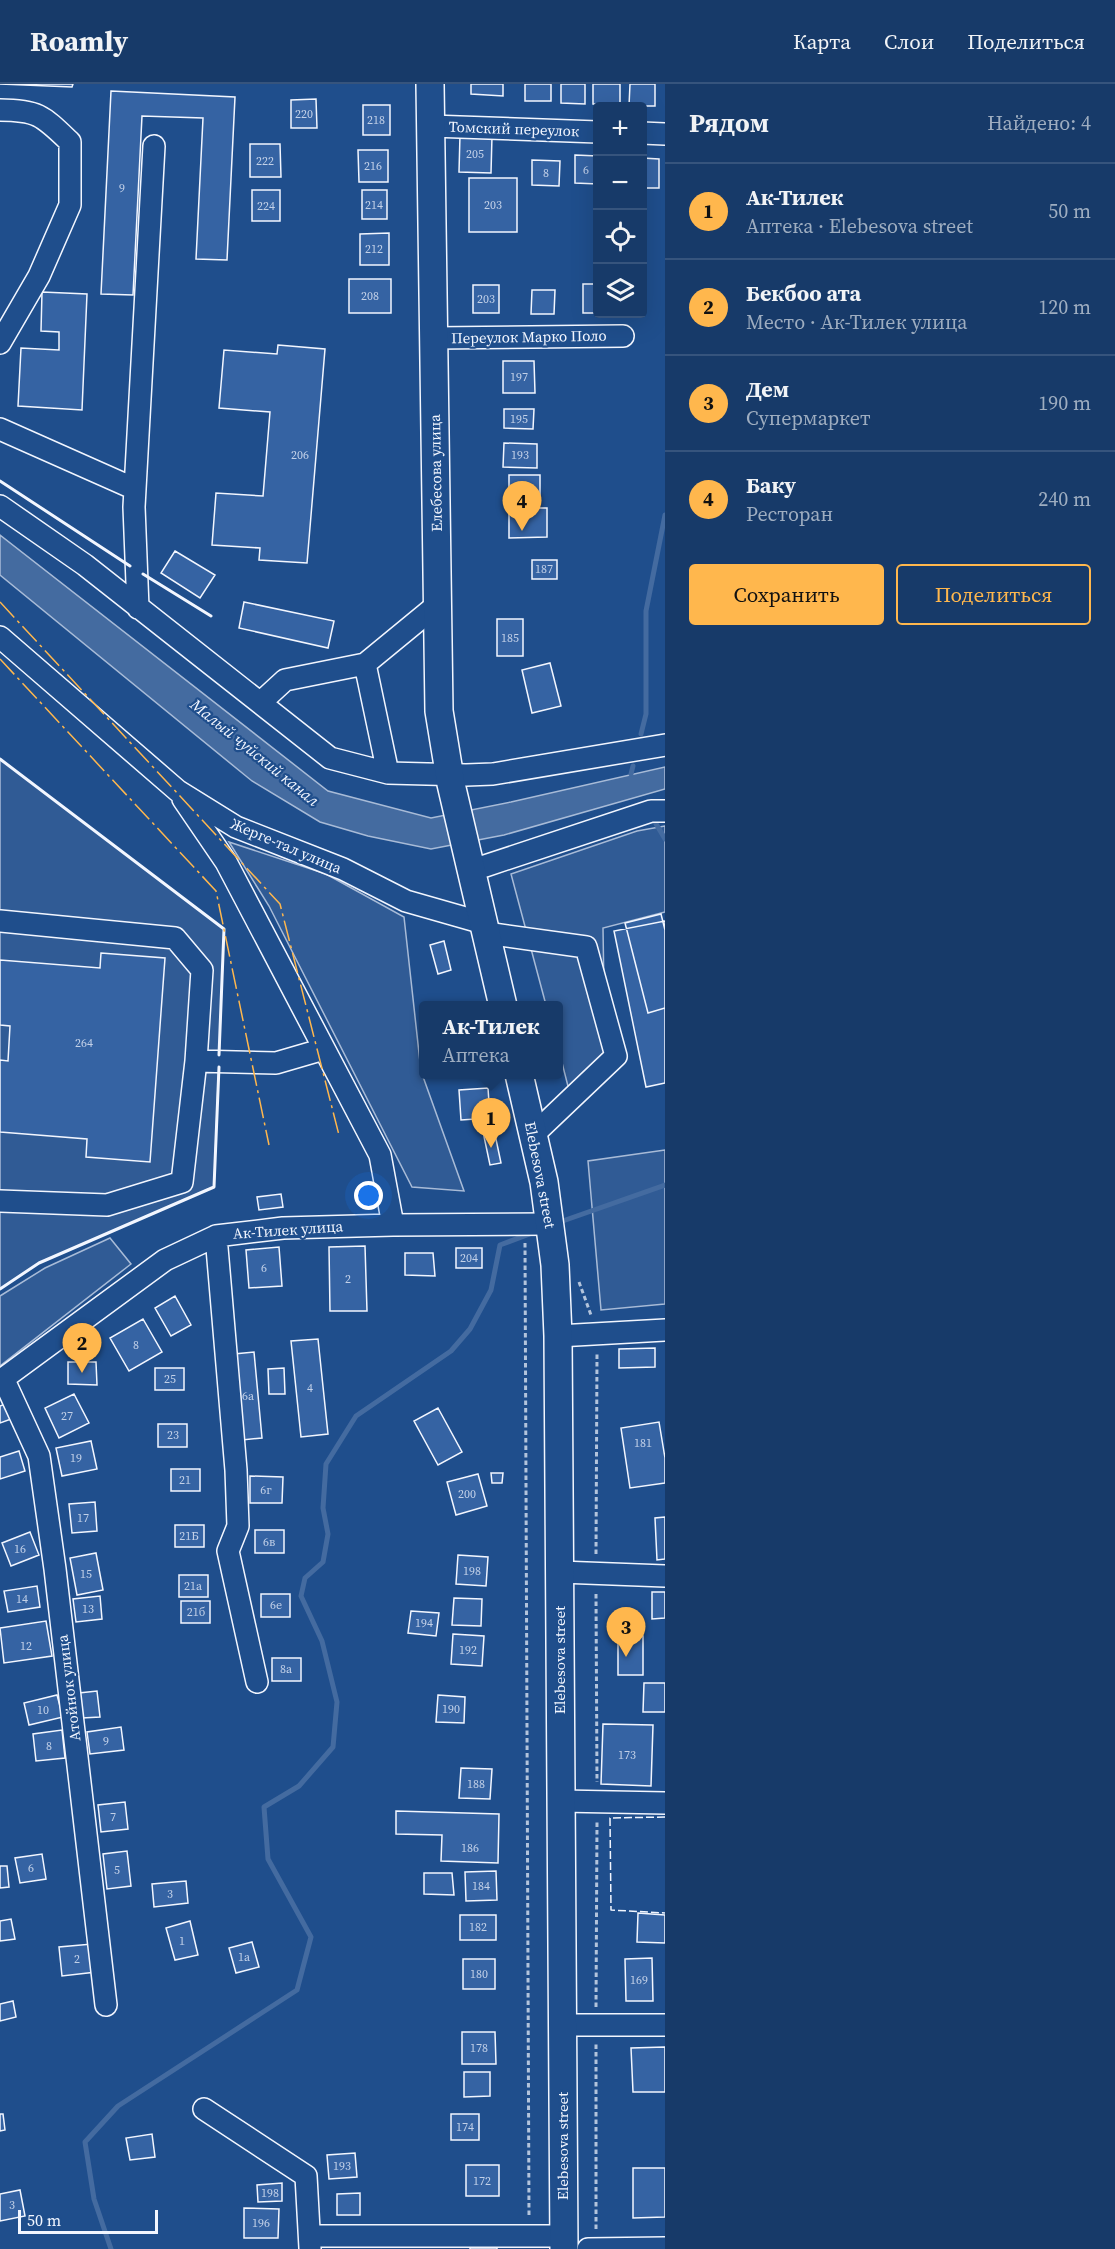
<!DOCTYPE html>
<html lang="ru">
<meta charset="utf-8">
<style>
:root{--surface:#173a69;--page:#244571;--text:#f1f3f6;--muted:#9eadc0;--line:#36547d;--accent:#ffb74d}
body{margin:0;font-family:"Source Serif 4",serif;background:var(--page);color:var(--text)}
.controls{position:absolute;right:18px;top:18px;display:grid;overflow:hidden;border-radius:6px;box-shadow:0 6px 24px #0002}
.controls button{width:54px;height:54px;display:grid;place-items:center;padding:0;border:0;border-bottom:2px solid var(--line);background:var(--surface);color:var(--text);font:30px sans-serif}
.scale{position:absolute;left:18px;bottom:15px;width:140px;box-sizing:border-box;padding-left:6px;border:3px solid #f2f6ff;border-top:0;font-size:16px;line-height:21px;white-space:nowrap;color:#f2f6ff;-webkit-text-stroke:4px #1f4e8c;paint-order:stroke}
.you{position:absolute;left:369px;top:1112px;width:21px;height:21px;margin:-15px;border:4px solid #fff;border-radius:50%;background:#1a73e8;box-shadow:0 0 0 9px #1a73e833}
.badge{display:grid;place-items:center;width:39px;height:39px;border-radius:50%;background:var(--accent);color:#111;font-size:20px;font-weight:700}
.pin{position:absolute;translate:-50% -50px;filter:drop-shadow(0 2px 3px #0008)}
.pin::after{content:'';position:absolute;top:32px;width:21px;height:18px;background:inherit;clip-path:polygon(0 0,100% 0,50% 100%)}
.popup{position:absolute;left:419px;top:917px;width:144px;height:78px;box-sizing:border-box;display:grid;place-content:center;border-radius:6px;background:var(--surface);filter:drop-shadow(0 2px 4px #0005);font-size:20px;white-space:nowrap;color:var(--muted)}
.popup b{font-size:22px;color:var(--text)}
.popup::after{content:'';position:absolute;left:50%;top:100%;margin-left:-12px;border:12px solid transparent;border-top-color:var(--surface)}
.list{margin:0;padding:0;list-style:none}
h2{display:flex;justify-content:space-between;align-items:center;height:78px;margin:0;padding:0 24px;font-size:26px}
h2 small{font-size:20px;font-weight:400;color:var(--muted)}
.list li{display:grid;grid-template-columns:39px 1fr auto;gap:18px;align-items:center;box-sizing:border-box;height:96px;padding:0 24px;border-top:2px solid var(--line)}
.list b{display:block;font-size:22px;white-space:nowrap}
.list p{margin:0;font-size:20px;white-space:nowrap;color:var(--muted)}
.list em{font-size:20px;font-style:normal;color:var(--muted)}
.actions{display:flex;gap:12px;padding:18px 24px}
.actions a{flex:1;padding:14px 0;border:2px solid var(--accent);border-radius:6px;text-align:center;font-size:21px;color:var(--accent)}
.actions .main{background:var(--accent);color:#111}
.icon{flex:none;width:33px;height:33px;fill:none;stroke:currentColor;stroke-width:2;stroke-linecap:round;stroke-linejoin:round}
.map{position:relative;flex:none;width:665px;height:2165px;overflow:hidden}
header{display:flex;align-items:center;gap:36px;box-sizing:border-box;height:84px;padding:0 30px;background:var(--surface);border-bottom:2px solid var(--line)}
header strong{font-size:28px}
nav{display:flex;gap:33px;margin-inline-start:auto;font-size:21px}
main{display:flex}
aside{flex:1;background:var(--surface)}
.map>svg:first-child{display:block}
.built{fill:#305b95;stroke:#a8bbd7;stroke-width:1.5}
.water{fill:#446ba0;stroke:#a8bbd7;stroke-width:1.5}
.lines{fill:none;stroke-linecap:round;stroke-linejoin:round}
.stream{stroke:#446ba0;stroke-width:5}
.building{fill:#3563a3;stroke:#f2f6ff;stroke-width:1.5}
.minor-casing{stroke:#f2f6ff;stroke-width:24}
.major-casing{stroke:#f2f6ff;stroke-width:30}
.path{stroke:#b3c4dc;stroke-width:3;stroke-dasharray:4.5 3;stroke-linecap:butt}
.minor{stroke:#1f4e8c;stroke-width:21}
.major{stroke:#1f4e8c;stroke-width:27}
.fence{stroke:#f2f6ff;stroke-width:1.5;stroke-dasharray:8 3;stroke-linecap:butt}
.wall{stroke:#f2f6ff;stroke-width:3}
.power{stroke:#ffb74d;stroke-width:1.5;stroke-dasharray:21 4.5 3 4.5;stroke-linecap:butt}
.labels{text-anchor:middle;stroke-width:4.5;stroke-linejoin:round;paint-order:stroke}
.number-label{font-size:12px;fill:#c3d1e8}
.street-label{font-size:15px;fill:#f2f6ff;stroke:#1f4e8c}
.water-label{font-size:16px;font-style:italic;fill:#f2f6ff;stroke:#1f4e8c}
</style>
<header>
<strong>Roamly</strong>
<nav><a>Карта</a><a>Слои</a><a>Поделиться</a></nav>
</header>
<main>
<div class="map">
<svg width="665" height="2165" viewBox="0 0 665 2165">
<rect width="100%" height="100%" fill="#1f4e8c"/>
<!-- built -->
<path class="built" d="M0 675 224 845 214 1103 39 1179 0 1205Z
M665 742V828L603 844 605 972 571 1014 559 967 558 922 546 921 511 790 637 747Z
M229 758 326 790 404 833 421 987 464 1107 412 1103 269 822Z
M665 1066V1220L601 1226 588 1077Z
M110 1154 131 1180 0 1282V1212L45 1184Z"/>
<!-- water -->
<path class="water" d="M0 451 328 707 431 734 511 718 665 683V705L504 751 431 765 368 752 320 738 252 697 0 491Z"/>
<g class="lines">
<!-- stream -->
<path class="stream" d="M641 650 646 630V527L665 431
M631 690 633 682
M652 733 665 755
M557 1139 665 1101
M111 2165 94 2115 85 2058 118 2022 297 1906 311 1853 268 1775 264 1723 299 1702 333 1663 337 1618 322 1557 301 1512 305 1494 323 1478 328 1450 323 1424 326 1380 356 1332 451 1267 470 1245 491 1206 500 1161 535 1148"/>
</g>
<!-- building -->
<path class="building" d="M0 0H73L72 3Z
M471 0H503V12L471 10Z
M525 0H551V17H525Z
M561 0H585V20L561 19Z
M593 0H620V20H593Z
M630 0H655V22H629Z
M111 7 235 13 227 176 196 175 203 34 142 32 133 211 101 210Z
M316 15 317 44H291V16Z
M363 21H390V51H363Z
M460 51 492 52 491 89 459 88Z
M250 60H280L281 93H250Z
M358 66H388V98H359Z
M575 71 598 72V100L575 99Z
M642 74 659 75V104H642Z
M532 76 560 77 559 102 532 101Z
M469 94H517V148H469Z
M252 106H280V137H252Z
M362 106H387V135H362Z
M389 149V181H360V150Z
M349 195H391V229H349Z
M583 200H598V229H583Z
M473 201H499V229H473Z
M532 206H555L554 230H531Z
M42 208 87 210 82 326 18 322 21 264 59 266V248L41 247Z
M278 261 325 265 307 479 259 476 260 464 212 461 216 409 263 412 270 328 219 324 224 266 277 270Z
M503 277H534L535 309H503Z
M504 325H534L533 345 504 344Z
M504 359 537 360V384L503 383Z
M509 391H540V413H509Z
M509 424H547V453L509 454Z
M175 467 215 491 200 514 161 489Z
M532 476H557V495H532Z
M244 518 334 537 328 564 239 544Z
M497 535H523V572H497Z
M550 579 561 622 532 629 522 586Z
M661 830 665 846V924L648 929 625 839Z
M665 837V999L646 1003 614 847Z
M444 857 451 886 438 890 430 861Z
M101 869 165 874 150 1078 86 1073 87 1055 0 1048V976L8 977 10 942 0 941V876L100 884Z
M488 1004 490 1034 461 1036 459 1006Z
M493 1041 501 1079 490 1081 482 1043Z
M281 1110 283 1123 259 1126 257 1113Z
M365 1162 367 1227H330L329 1163Z
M279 1163 282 1202 249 1204 246 1166Z
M456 1164H482V1184H456Z
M405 1169H433L435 1192 405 1191Z
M175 1212 191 1241 171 1252 155 1224Z
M143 1235 162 1268 129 1287 110 1254Z
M318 1255 328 1350 301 1353 291 1257Z
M655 1264V1283L619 1284V1265Z
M254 1268 262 1354 242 1356 234 1270Z
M68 1278H96L97 1301 68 1300Z
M155 1284H184V1306H155Z
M284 1284 285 1310H269L268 1285Z
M74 1310 89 1339 59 1354 45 1324Z
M5 1320 11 1335 0 1339V1322Z
M438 1324 462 1368 438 1381 414 1337Z
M659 1338 665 1374V1399L630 1404 621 1344Z
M158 1340H187V1363H158Z
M91 1357 97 1385 62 1392 56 1364Z
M19 1367 25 1387 0 1395V1373Z
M171 1385H200V1407H171Z
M491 1389H503L502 1399H492Z
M478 1390 487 1422 456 1431 447 1398Z
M250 1392 283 1393 282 1419H250Z
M95 1418 97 1447 72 1449 69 1420Z
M665 1433V1475L657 1476 655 1434Z
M175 1441H204V1463H175Z
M255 1446H284V1469H255Z
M30 1448 39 1471 11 1482 2 1459Z
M96 1469 103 1506 77 1511 70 1474Z
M458 1471 488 1473 486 1502 456 1500Z
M179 1491H208V1513H179Z
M37 1502 40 1523 8 1528 4 1507Z
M652 1508H665V1534L652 1535Z
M261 1510H290V1533H261Z
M100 1512 102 1535 76 1538 73 1515Z
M454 1514 482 1515 481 1542 452 1541Z
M181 1517H210V1539H181Z
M411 1527 439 1529 436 1552 408 1549Z
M46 1537 52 1572 4 1579 0 1544Z
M453 1550 484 1552 482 1582 451 1580Z
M618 1552H643V1591H618Z
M272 1574H301V1597H272Z
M644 1599H665V1628H643Z
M97 1607 100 1633 82 1634 79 1609Z
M57 1611 63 1633 29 1641 24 1619Z
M438 1611 465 1613 464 1639 436 1638Z
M603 1640 653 1641 651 1702 601 1700Z
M121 1643 124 1666 90 1670 87 1648Z
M62 1646 65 1674 36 1677 33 1650Z
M461 1684 492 1685 490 1715 459 1714Z
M125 1718 128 1745 101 1748 98 1721Z
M396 1727 499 1730 498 1779 441 1777 442 1751 396 1750Z
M127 1767 131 1802 107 1805 103 1770Z
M42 1770 46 1795 20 1799 15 1774Z
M0 1782H7L9 1803 0 1804Z
M496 1787 497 1816 466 1817 465 1788Z
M424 1789H452L454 1811 424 1810Z
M186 1797 188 1819 154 1823 152 1800Z
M638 1829 665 1831V1859L637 1858Z
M460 1831H496V1856H460Z
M11 1835 15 1855 0 1857V1837Z
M190 1837 198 1871 175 1876 166 1844Z
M252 1858 259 1883 236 1889 229 1864Z
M92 1860 96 1888 62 1892 59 1863Z
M652 1874 653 1917H626L625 1875Z
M463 1875H495V1905H463Z
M13 1917 16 1933 0 1937V1920Z
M462 1948H495L496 1980H462Z
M665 1963V2008H633L631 1964Z
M464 1988H490V2012L464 2013Z
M0 2030H3L5 2046 0 2047Z
M451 2030H479V2056H451Z
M152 2050 155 2073 130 2076 126 2054Z
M355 2069 357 2093 329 2095 327 2071Z
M466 2081H499V2112H466Z
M633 2084H665V2133L633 2134Z
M282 2099V2117L258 2118 257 2101Z
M20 2106 25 2132 0 2137V2110Z
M360 2109V2131H337V2110Z
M244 2124 279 2125 278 2154H244Z
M497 2160V2165H470V2161Z"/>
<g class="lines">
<defs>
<path id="minor" d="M0 26C38 26 43 32 70 58V121L39 192 0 259
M431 42 598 48
M642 49 665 50
M434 254 623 252
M0 345 135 405
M0 422 85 481 330 674 388 689 466 691 493 690 665 661
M138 524 134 423 154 62
M0 553 178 707 236 743 343 785 406 817 483 839
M260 619 285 596 365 580
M388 689 365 580 438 520
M183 715 226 778 380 1071 393 1141
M470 784 485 782 651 727H665
M0 837 175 854 202 886 196 977 182 1098 107 1121 0 1117
M486 849 586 863 616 972 533 1051
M196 977 276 979 324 965
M216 1152 236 1386 238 1442 228 1467 257 1598
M558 1252 665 1246
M3 1294 39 1372 55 1485 106 1921
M0 1297 165 1176 216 1152 283 1144 393 1141 550 1140
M560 1488 665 1492
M561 1717 665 1719
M563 1941H665
M204 2025 306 2092 310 2164
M310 2152H564
M588 2165 665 2164"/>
<path id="major" d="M430 0 439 627 451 700 503 922
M519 990 544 1098 555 1181 558 1252 564 2165"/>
</defs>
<!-- minor casing -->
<use href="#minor" class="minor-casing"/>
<!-- major casing -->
<use href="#major" class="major-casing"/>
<!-- path -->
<path class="path" d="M525 1159 529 2133
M579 1198 591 1231
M596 1470 597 1270
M596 1510 597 1698
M596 1923 597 1738
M596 2145V1960"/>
<!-- minor -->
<use href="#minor" class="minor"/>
<!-- major -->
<use href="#major" class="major"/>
<!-- fence -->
<path class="fence" d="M665 1733 610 1734 611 1826 665 1829"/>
<!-- wall -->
<path class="wall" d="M0 397 130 482
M143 490 211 532
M0 675 224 845 219 971
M0 1205 39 1179 214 1103 219 983"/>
<!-- power -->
<path class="power" d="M0 518 280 820 339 1051
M0 575 216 807 269 1061"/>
</g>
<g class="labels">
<!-- number labels -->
<g class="number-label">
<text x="304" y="34">220</text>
<text x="376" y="40">218</text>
<text x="475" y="74">205</text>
<text x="265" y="81">222</text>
<text x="373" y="86">216</text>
<text x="586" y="90">6</text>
<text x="546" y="93">8</text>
<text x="122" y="108">9</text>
<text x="374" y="125">214</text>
<text x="493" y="125">203</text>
<text x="266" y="126">224</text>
<text x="374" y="169">212</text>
<text x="370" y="216">208</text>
<text x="486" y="219">203</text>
<text x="519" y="297">197</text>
<text x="519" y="339">195</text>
<text x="300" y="375">206</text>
<text x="520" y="375">193</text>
<text x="544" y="489">187</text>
<text x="510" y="558">185</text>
<text x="84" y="963">264</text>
<text x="469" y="1178">204</text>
<text x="264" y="1188">6</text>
<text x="348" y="1199">2</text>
<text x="136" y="1265">8</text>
<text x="170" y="1299">25</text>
<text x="310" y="1308">4</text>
<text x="248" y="1316">6а</text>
<text x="67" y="1336">27</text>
<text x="173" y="1355">23</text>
<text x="643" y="1363">181</text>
<text x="76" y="1378">19</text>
<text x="185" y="1400">21</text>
<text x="266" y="1410">6г</text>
<text x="467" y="1414">200</text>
<text x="83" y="1438">17</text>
<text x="189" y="1456">21Б</text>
<text x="269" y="1462">6в</text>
<text x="20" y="1469">16</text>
<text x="472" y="1491">198</text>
<text x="86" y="1494">15</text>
<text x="193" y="1506">21а</text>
<text x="22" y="1519">14</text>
<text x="276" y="1525">6е</text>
<text x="88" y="1529">13</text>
<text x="196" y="1532">21б</text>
<text x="424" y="1543">194</text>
<text x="26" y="1566">12</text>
<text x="468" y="1570">192</text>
<text x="286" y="1589">8а</text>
<text x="451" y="1629">190</text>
<text x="43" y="1630">10</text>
<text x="106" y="1661">9</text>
<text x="49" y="1666">8</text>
<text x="627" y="1675">173</text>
<text x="476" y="1704">188</text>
<text x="113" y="1737">7</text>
<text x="470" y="1768">186</text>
<text x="31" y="1788">6</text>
<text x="117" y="1790">5</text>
<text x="481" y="1806">184</text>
<text x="170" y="1814">3</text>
<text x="478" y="1847">182</text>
<text x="182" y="1861">1</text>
<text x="244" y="1877">1а</text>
<text x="77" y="1879">2</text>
<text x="479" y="1894">180</text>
<text x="639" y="1900">169</text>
<text x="479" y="1968">178</text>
<text x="465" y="2047">174</text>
<text x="342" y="2086">193</text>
<text x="482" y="2101">172</text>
<text x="270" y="2113">198</text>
<text x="12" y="2125">3</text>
<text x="261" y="2143">196</text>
</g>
<!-- street labels -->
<g class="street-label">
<text transform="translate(514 45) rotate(2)" y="5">Томский переулок</text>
<text transform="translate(529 253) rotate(-1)" y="5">Переулок Марко Поло</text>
<text transform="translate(436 389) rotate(-91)" y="5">Елебесова улица</text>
<text transform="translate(286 762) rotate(23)" y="5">Жерге-тал улица</text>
<text transform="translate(540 1091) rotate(79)" y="5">Elebesova street</text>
<text transform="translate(288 1146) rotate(-4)" y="5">Ак-Тилек улица</text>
<text transform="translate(560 1576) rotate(-90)" y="5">Elebesova street</text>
<text transform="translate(69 1604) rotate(-97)" y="5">Атойнок улица</text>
<text transform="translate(563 2062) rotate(-90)" y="5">Elebesova street</text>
</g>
<!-- water labels -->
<g class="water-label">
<text transform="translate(255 668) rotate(39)" y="6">Малый чуйский канал</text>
</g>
</g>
</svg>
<div class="controls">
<button>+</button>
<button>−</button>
<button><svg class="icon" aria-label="locate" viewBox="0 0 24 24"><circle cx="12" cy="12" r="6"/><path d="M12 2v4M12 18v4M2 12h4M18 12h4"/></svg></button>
<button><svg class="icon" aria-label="layers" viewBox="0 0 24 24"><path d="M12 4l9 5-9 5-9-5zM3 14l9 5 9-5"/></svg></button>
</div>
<div class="scale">50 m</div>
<div class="you"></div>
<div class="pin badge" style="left:491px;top:1064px">1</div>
<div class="popup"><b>Ак-Тилек</b>Аптека</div>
<div class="pin badge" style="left:82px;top:1289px">2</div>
<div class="pin badge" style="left:626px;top:1573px">3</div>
<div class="pin badge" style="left:522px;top:447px">4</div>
</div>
<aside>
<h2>Рядом<small>Найдено: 4</small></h2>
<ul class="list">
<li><span class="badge">1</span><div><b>Ак-Тилек</b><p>Аптека · Elebesova street</p></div><em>50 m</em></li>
<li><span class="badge">2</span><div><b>Бекбоо ата</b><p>Место · Ак-Тилек улица</p></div><em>120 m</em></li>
<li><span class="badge">3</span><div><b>Дем</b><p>Супермаркет</p></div><em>190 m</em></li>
<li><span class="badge">4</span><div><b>Баку</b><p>Ресторан</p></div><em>240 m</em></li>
</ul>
<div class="actions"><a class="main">Сохранить</a><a>Поделиться</a></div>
</aside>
</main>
